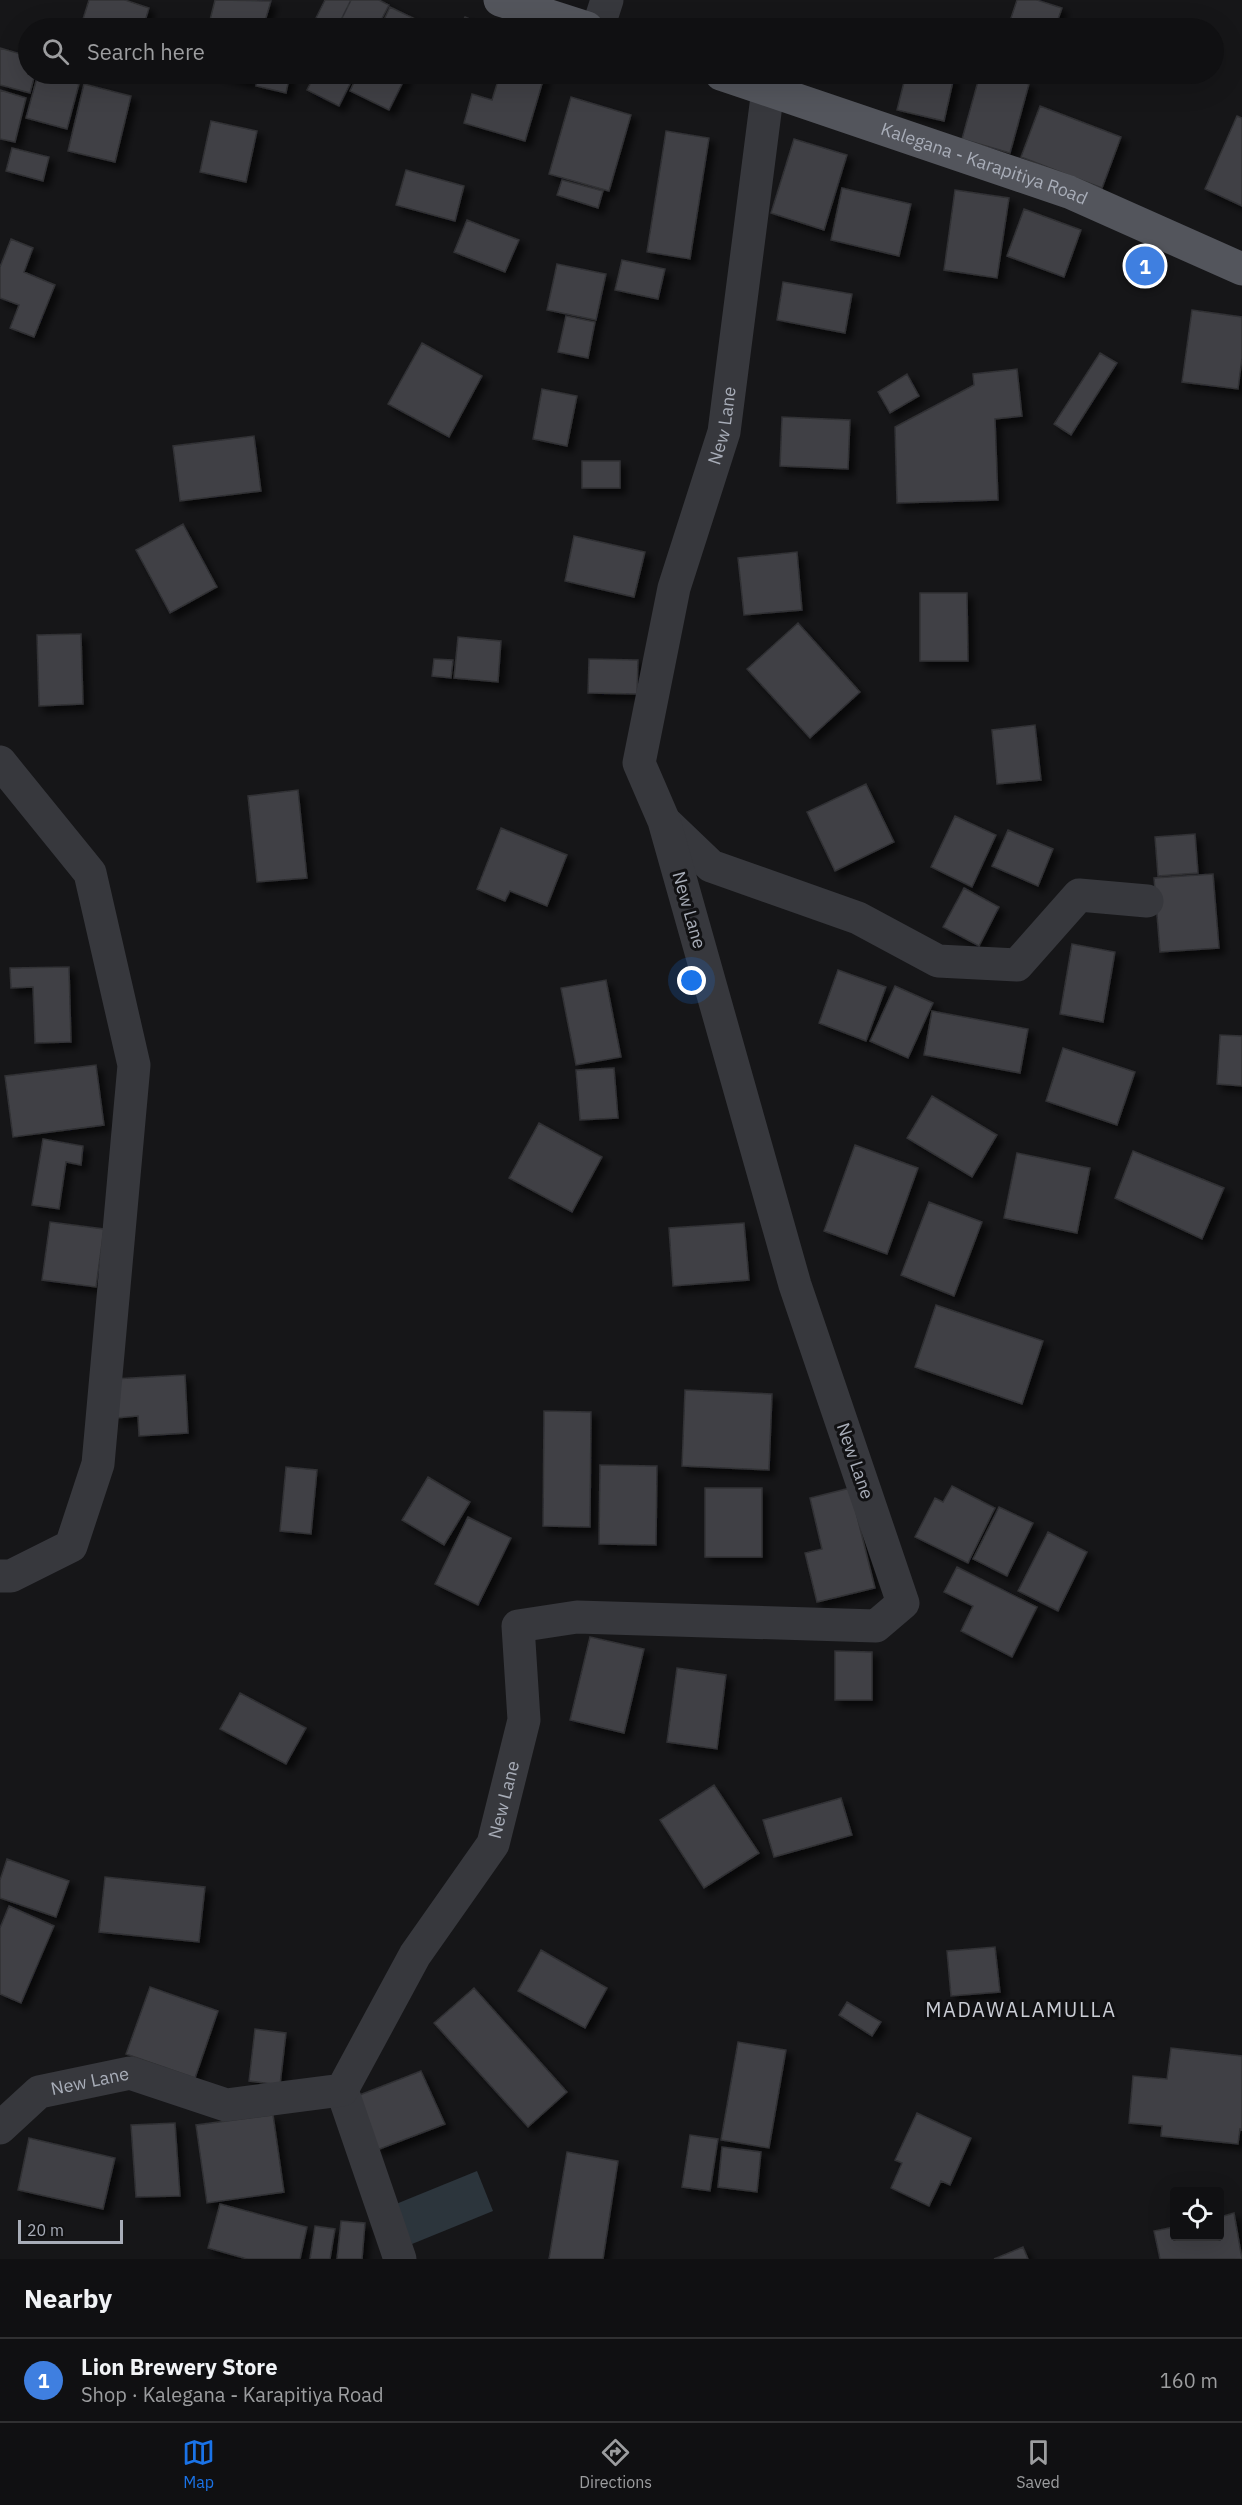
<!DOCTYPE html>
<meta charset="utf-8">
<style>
:root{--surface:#101012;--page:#19191b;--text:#f1f3f6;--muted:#9c9d9f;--line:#303032;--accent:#1a73e8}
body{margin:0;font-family:"IBM Plex Sans",sans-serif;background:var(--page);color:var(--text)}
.controls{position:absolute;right:18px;bottom:18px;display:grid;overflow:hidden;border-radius:6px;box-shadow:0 6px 24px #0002}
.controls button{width:54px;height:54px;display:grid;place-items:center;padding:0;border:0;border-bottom:2px solid var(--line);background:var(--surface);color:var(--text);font:30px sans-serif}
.scale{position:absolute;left:18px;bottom:15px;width:105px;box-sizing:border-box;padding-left:6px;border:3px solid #a8adb8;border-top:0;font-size:16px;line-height:21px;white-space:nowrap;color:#a8adb8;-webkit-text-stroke:4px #111113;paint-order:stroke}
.you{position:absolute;left:692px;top:981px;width:21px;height:21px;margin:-15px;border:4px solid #fff;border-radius:50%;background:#1a73e8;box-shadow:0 0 0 9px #1a73e833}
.badge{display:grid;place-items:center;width:39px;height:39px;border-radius:50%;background:var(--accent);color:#fff;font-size:20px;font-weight:700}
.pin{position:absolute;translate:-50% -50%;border:3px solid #fff;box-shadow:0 2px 6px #0006}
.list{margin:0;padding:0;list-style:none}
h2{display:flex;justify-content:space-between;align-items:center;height:78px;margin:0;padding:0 24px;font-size:26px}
h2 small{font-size:20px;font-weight:400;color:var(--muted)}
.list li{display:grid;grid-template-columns:39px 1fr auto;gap:18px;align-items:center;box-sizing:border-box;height:84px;padding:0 24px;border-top:2px solid var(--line)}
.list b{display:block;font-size:22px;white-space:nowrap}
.list p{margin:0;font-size:20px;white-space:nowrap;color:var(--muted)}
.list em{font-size:20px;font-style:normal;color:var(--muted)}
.icon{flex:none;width:33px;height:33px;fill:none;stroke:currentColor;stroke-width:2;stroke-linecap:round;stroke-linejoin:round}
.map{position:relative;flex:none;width:1242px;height:2259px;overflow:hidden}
.search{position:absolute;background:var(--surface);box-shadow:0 6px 24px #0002;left:18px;right:18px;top:18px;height:66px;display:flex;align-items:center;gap:15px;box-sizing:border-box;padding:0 21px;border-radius:33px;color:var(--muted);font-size:22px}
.sheet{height:162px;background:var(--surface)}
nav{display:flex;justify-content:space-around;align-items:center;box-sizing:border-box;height:84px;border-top:2px solid var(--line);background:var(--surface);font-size:16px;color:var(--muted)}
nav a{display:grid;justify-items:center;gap:3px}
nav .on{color:var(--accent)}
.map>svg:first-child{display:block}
.water{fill:#2c353c}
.building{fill:#404145;stroke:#303034;stroke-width:1.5;filter:url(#shadow)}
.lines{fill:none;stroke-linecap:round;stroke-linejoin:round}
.minor{stroke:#37383d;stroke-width:33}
.major{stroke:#53555c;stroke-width:33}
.labels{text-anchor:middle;stroke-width:6;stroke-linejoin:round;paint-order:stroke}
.street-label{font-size:18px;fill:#a8adb8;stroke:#111113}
.neighbourhood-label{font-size:20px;letter-spacing:1.5px;fill:#c9ccd4;stroke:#111113}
</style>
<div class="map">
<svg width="1242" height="2259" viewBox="0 0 1242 2259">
<defs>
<filter id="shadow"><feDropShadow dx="5.5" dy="5.5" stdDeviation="3" flood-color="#0009"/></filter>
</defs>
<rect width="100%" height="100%" fill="#161618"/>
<!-- water -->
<path class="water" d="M477 2171 493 2211 412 2244 396 2204Z"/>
<!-- building -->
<path class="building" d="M89 0H125L149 8 143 28H114L83 19Z
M215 0 271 1 263 28H208Z
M325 0H351L337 28H311Z
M351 0H379L389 5 377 28H337Z
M1017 0H1037L1062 8 1055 28H1022L1009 24Z
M390 7 430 26 429 28H380Z
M465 17 492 28H460Z
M0 48 28 56V74H35L30 93 0 85Z
M38 74 79 84 67 129 26 118Z
M216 74H252L250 82Z
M258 74H290L286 93 256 86Z
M315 74H355L339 106 307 90Z
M358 74H407L389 110 350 91Z
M500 74H545L525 141 464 123 472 94 492 100Z
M906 74H941L954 77 944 121 897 110Z
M980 74H991L1029 84 1010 153 962 139Z
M84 84 131 96 115 162 68 151Z
M0 90 26 98 15 142 0 139Z
M571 97 631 115 609 191 549 174Z
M1040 106 1121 137 1102 188 1021 157Z
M1237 116 1242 118V206L1205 189Z
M211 121 257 131 246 182 200 172Z
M666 131 709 138 690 259 647 252Z
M794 139 847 155 824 230 771 213Z
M12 148 49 157 43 181 6 171Z
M406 170 464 186 455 221 396 205Z
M562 180 603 191 598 208 557 195Z
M842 188 911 204 899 256 831 240Z
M955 190 1009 198 997 278 944 270Z
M1024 209 1081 230 1064 277 1007 256Z
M467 220 519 240 505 272 454 252Z
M11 239 33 248 24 272 55 285 34 337 10 328 19 305 0 298V267Z
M622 260 665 269 658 299 615 290Z
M557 264 606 274 596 320 547 310Z
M783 282 852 294 845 333 777 320Z
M1192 310 1242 317V358L1238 389 1182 382Z
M566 316 595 322 588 358 558 352Z
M422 343 482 376 449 437 388 404Z
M1100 353 1117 363 1071 435 1054 424Z
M1017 369 1022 416 995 419 998 500 897 503 895 427 974 385 973 374Z
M907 374 919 396 890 413 878 392Z
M542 389 577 396 567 446 533 439Z
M782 417 850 420 848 469 780 466Z
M254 436 261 491 180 501 173 446Z
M582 461H620V488H582Z
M183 524 217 587 170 613 136 550Z
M574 536 645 552 634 597 565 581Z
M797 552 802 610 744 615 738 558Z
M920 593H967L968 661H920Z
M798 623 860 692 810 738 747 669Z
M81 634 83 704 39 706 37 635Z
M458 637 501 641 498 682 454 678Z
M434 659 453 660 451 678 432 676Z
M589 659 638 660 637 694 588 693Z
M1035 725 1041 780 997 784 992 730Z
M866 784 894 842 835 871 807 812Z
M298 790 307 878 257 882 248 796Z
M955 816 996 835 972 887 931 867Z
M501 828 567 855 547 906 510 891 505 901 477 889Z
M1008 830 1053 849 1038 886 992 866Z
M1195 834 1198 873 1158 876 1155 837Z
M1213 874 1219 948 1160 952 1154 878Z
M964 888 999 907 979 946 943 927Z
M1072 944 1115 952 1103 1022 1060 1014Z
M69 967 71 1042 35 1043 33 987 11 988 10 968Z
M838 970 886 987 866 1041 819 1023Z
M606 980 621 1057 576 1065 561 988Z
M895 986 933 1003 908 1058 870 1041Z
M932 1011 1028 1029 1020 1073 924 1055Z
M1220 1035 1242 1036V1086L1217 1084Z
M1063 1048 1135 1072 1117 1125 1046 1101Z
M96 1065 104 1125 13 1137 5 1076Z
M614 1068 618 1118 580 1120 576 1070Z
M932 1096 997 1135 972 1177 907 1138Z
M539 1123 602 1157 572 1212 509 1178Z
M43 1139 83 1146 81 1165 66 1162 59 1209 32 1205Z
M855 1145 918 1168 887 1254 824 1231Z
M1133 1151 1224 1188 1202 1239 1115 1198Z
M1017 1153 1090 1168 1077 1233 1004 1218Z
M929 1202 982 1222 954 1296 901 1275Z
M50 1222 104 1229 96 1287 42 1280Z
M744 1223 749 1280 673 1286 669 1228Z
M936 1305 1043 1341 1022 1404 915 1367Z
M185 1375 188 1433 139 1436 138 1416 116 1418 113 1379Z
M685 1390 772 1394 769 1470 682 1466Z
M544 1411 591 1412 590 1527 543 1526Z
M600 1465 657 1466 656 1545 599 1544Z
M286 1467 317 1470 311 1534 280 1531Z
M428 1477 470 1502 444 1545 402 1520Z
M952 1486 995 1508 968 1563 915 1537 935 1498 943 1502Z
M705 1488H762V1557H705Z
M850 1488 875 1588 817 1602 805 1553 822 1549 810 1498Z
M999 1507 1033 1523 1007 1576 973 1559Z
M468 1517 511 1538 478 1605 435 1584Z
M1048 1532 1087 1552 1058 1611 1018 1591Z
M957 1567 1037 1607 1012 1657 961 1631 973 1606 944 1592Z
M590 1637 644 1649 624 1733 570 1720Z
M835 1651 872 1652V1700H835Z
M677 1668 726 1675 717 1749 667 1742Z
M240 1693 306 1728 286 1764 220 1729Z
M714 1785 759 1853 704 1888 660 1820Z
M841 1798 852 1835 774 1857 763 1820Z
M7 1859 69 1881 56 1917 0 1898V1880Z
M105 1877 205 1887 199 1942 99 1932Z
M9 1906 54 1926 21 2003 0 1994V1928Z
M995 1947 1000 1992 951 1996 947 1951Z
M541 1950 607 1988 585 2028 518 1991Z
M150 1987 218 2011 195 2078 126 2054Z
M474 1988 567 2092 528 2127 434 2023Z
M847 2002 881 2022 872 2036 839 2015Z
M255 2029 286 2033 280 2085 249 2081Z
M738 2042 786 2050 769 2148 721 2140Z
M1171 2048 1242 2056V2130L1240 2129 1238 2144 1161 2136 1162 2126 1129 2123 1133 2076 1167 2079Z
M421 2071 445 2124 377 2150 357 2096Z
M917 2113 971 2138 950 2185 941 2181 929 2206 891 2188 902 2163 895 2160Z
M273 2115 284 2192 207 2203 196 2125Z
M175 2123 180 2196 136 2197 131 2125Z
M690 2135 718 2139 710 2191 682 2187Z
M29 2138 115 2158 103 2209 18 2190Z
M722 2147 761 2152 757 2192 718 2187Z
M567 2152 618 2161 603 2259H549Z
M220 2204 307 2227 300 2259H247L208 2248Z
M1234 2213 1242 2259H1160L1154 2231 1174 2227V2236H1220V2217Z
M341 2221 365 2223 362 2259H337Z
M315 2226 335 2229 330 2259H310Z
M1023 2247 1028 2259H994Z"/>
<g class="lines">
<!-- minor -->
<g class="minor">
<path d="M598 28 607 0"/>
<path d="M0 762 90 873 134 1065 98 1464 71 1546 11 1576H0"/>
<path d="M665 822 711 866 858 918 938 961 1017 965 1079 895 1147 901"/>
<path d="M342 2090 400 2259"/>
<path id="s1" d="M0 2128 39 2092 130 2073 226 2105 342 2090 415 1955 493 1844 524 1720 518 1626 577 1617 876 1626 903 1603 795 1285 664 821 639 763 674 588 724 432 768 89"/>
</g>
<!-- major -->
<g class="major">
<path d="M500 0 587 28"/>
<path id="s2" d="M721 74 1069 192 1242 269"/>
</g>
</g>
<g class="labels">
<!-- street labels -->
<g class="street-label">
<text dy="6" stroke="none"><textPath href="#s2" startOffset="278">Kalegana - Karapitiya Road</textPath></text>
<text dy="6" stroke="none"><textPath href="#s1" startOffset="2499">New Lane</textPath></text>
<text transform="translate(689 910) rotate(74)" y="6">New Lane</text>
<text transform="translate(855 1461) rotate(71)" y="6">New Lane</text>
<text dy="6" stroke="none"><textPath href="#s1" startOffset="699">New Lane</textPath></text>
<text dy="6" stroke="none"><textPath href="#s1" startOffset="105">New Lane</textPath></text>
</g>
<!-- neighbourhood labels -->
<g class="neighbourhood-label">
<text x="1021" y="2017">MADAWALAMULLA</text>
</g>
</g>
</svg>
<div class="controls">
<button><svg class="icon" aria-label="locate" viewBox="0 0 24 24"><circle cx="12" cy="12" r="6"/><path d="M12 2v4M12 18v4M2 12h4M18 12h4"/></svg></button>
</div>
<div class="scale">20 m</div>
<div class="you"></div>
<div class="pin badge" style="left:1145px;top:266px;background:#3f7fe0">1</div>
<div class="search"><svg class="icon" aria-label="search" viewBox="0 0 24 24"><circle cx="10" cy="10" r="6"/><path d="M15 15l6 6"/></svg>Search here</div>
</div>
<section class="sheet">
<h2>Nearby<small></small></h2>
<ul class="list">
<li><span class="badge" style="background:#3f7fe0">1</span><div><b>Lion Brewery Store</b><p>Shop · Kalegana - Karapitiya Road</p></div><em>160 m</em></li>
</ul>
</section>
<nav>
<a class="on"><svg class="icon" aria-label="map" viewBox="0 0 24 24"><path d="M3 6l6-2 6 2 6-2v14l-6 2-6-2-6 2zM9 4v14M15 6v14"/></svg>Map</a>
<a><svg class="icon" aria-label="directions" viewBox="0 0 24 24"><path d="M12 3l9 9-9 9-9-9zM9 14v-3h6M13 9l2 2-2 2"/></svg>Directions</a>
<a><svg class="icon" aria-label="saved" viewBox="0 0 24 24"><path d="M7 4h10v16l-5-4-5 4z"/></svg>Saved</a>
</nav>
